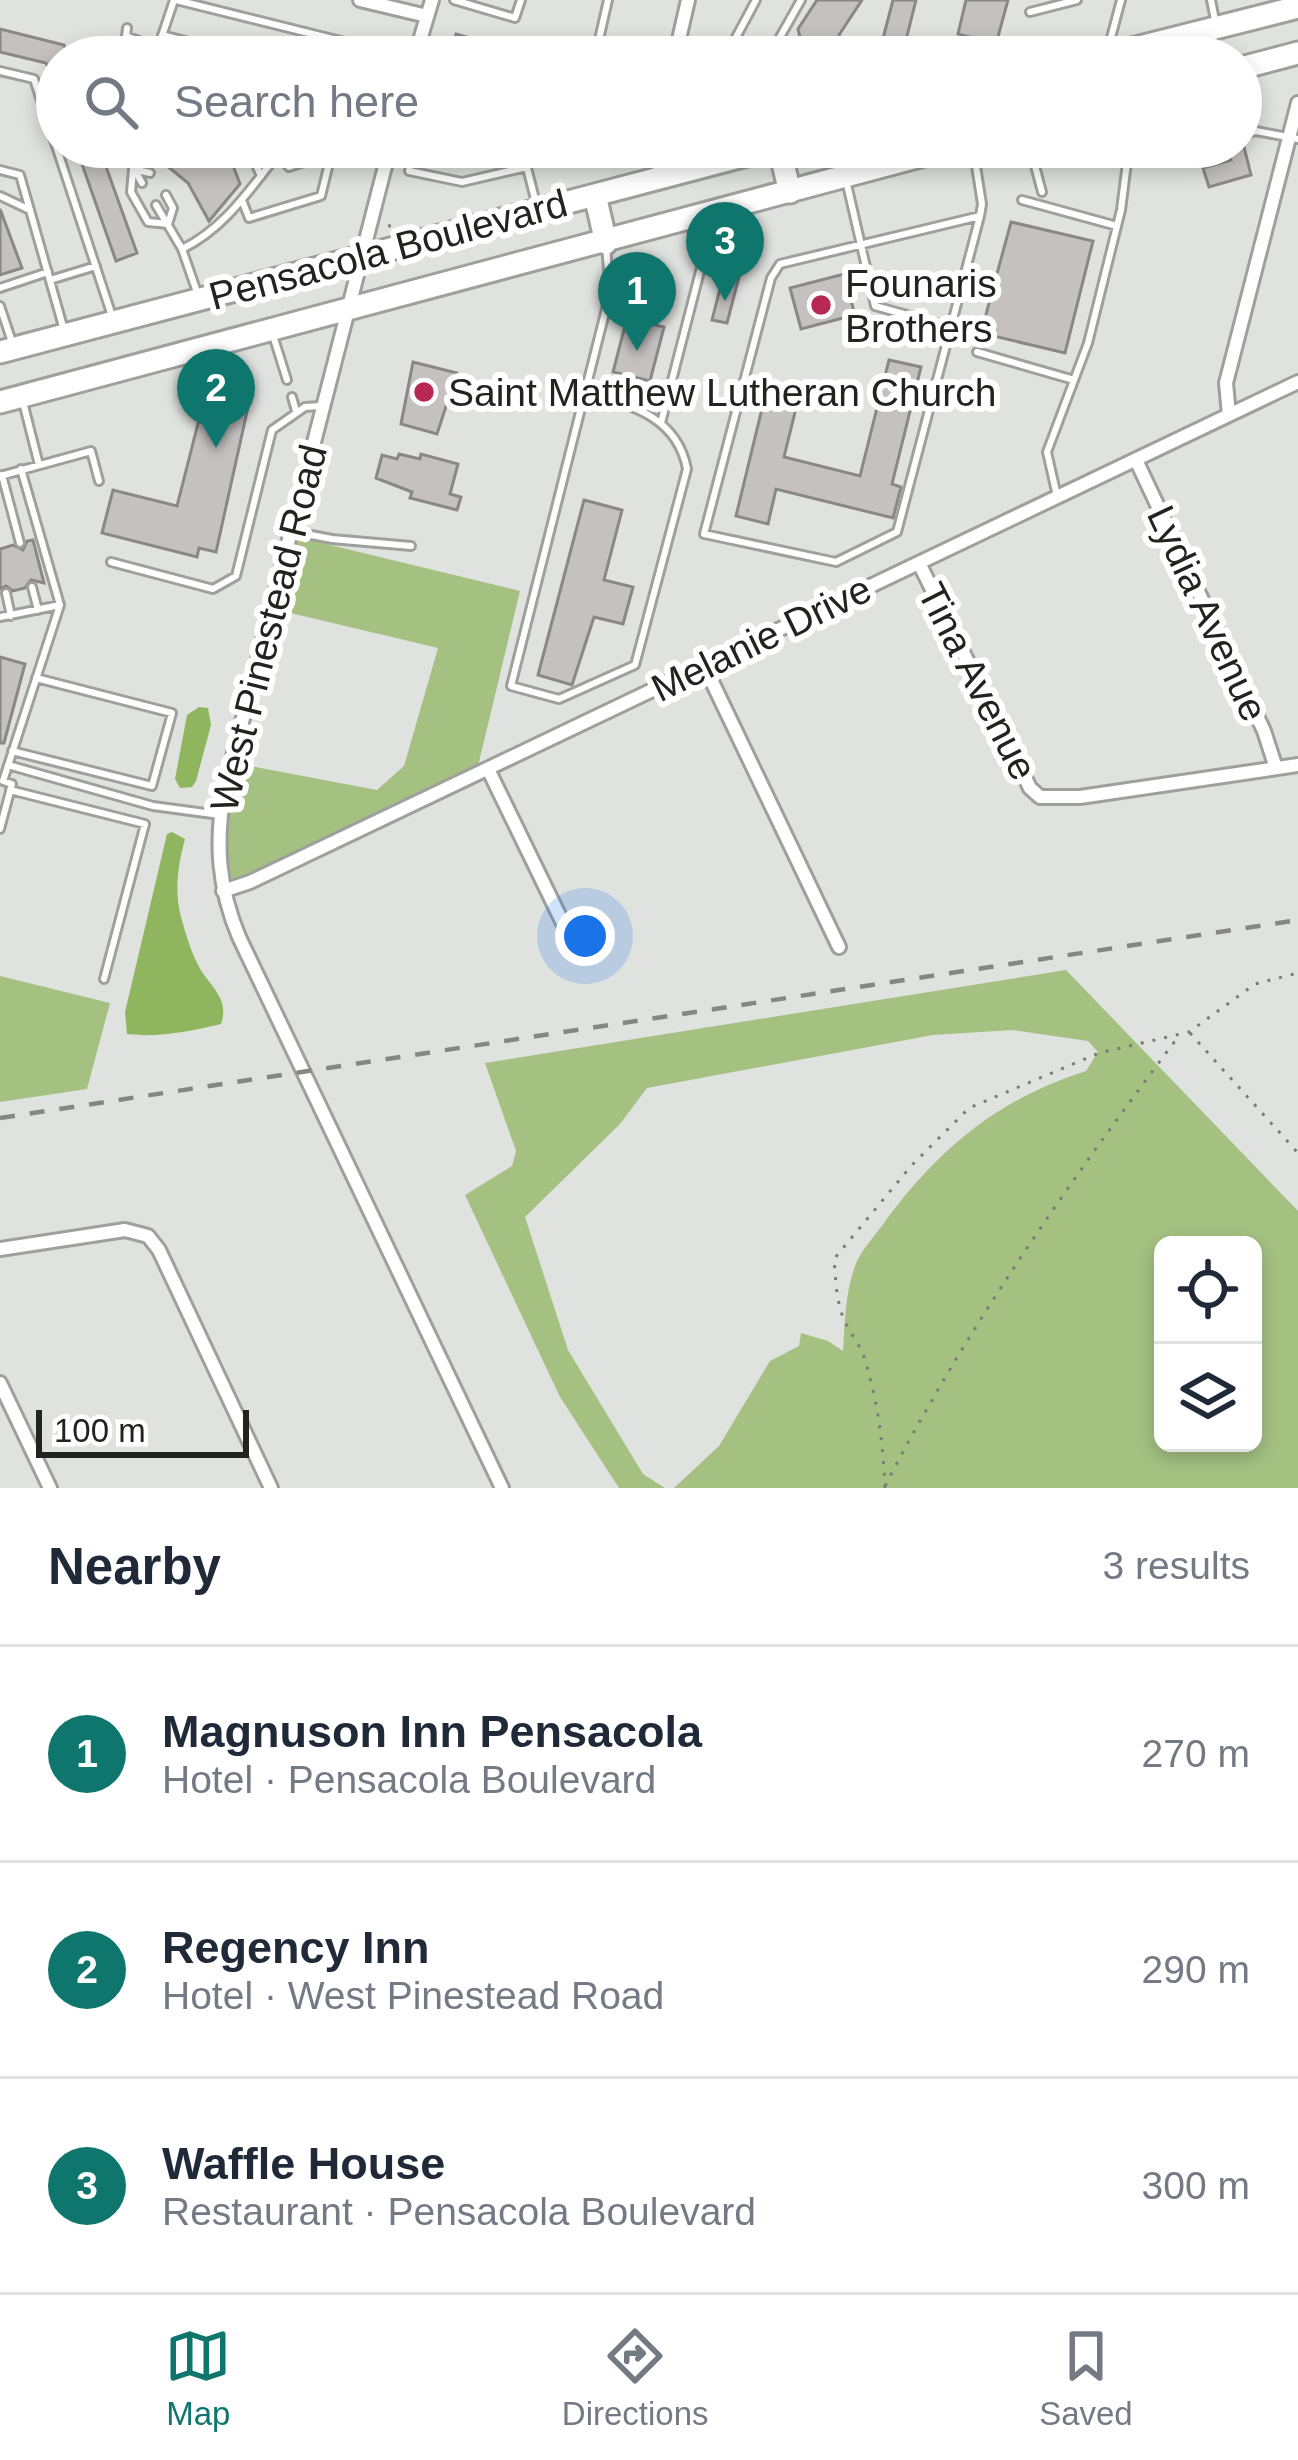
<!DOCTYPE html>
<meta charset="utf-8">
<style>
:root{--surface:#fff;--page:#f6f6f7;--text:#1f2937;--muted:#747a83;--line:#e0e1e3;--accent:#0f766e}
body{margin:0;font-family:Arial,sans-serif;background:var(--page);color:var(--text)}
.controls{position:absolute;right:36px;bottom:36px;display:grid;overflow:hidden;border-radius:18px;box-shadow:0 6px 18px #0003}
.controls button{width:108px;height:108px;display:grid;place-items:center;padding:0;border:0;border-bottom:3px solid var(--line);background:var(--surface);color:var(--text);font:60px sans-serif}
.scale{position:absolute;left:36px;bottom:30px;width:213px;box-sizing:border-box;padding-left:12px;border:6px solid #222221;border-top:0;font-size:33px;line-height:42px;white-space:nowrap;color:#222221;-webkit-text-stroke:9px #fff;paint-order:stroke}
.you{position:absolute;left:585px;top:936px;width:42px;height:42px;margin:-30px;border:9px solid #fff;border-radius:50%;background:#1a73e8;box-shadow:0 0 0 18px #1a73e833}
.badge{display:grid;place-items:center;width:78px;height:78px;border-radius:50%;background:var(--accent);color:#fff;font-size:39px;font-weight:700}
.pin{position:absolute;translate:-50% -99px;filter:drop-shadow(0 3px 6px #0008)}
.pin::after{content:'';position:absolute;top:63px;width:42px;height:36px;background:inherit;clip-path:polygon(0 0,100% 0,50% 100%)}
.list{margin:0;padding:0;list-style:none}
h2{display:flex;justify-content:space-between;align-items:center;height:156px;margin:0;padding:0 48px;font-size:51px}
h2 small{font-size:39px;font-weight:400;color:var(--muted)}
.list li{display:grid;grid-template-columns:78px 1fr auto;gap:36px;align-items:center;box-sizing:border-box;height:216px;padding:0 48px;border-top:3px solid var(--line)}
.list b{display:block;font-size:45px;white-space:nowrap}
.list p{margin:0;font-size:39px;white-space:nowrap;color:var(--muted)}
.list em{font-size:39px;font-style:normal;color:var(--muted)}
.icon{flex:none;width:66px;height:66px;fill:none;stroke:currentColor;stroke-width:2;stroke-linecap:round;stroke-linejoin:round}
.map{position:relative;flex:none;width:1298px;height:1488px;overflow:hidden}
.search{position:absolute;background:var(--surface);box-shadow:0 6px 18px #0003;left:36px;right:36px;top:36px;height:132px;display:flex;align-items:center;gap:30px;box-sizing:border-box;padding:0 42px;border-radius:66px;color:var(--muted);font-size:45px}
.sheet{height:804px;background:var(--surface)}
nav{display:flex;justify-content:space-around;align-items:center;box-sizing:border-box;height:168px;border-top:3px solid var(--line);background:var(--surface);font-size:33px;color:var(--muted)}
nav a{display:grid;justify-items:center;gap:6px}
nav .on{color:var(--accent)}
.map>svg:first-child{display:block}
.green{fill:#a4c182;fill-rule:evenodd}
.water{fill:#8fb65e}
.building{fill:#c5c1c1;stroke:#8b8788;stroke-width:3}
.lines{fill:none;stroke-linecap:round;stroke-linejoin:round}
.service-casing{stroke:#9ea09d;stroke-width:12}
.minor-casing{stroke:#9ea09d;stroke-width:18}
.primary-casing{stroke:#9ea09d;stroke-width:27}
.path{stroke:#7b7c7a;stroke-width:3;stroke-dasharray:3 9;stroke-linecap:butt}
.service{stroke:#fff;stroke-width:6}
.minor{stroke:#fff;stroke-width:12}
.primary{stroke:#fff;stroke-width:21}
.rail{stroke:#868785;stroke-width:4.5;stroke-dasharray:15 15;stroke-linecap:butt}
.poi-dot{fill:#b72854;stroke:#fff;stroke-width:4.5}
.labels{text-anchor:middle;stroke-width:12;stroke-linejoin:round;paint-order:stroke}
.street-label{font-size:39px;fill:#222221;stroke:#fff}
.poi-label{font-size:39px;fill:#222221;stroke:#fff;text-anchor:start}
</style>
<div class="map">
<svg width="1298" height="1488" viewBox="0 0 1298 1488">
<rect width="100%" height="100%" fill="#e0e2df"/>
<!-- green -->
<path class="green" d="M297 537 520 591 478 766 230 882 226 833 240 764 377 790 404 766 438 648 278 610Z
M1066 970 1298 1211V1488H674L719 1446 770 1361 799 1346 801 1333 828 1341 843 1351C845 1323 845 1295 854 1269 859 1252 874 1237 884 1223 938 1149 998 1099 1086 1071L1098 1052 1088 1041 1013 1030 933 1035 647 1088 620 1124 525 1217 568 1350 643 1474 665 1488H619L560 1397 465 1195 512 1166 516 1151 485 1063ZM1163 1245H1253V1443H1163Z
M0 976 110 1003 87 1089 0 1102Z"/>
<!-- water -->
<path class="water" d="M199 707 208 708 211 725 196 781 192 787 180 788 175 779 187 715Z
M172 832 185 839C178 865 174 891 181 917 186 935 192 956 202 972 214 989 229 1001 221 1024 193 1031 156 1038 127 1034L125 1012 167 834Z"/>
<!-- building -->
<path class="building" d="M817 0H862L839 35 845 57H805L798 29Z
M893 0H916L903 52 881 46Z
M966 0H1008L996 44 958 34Z
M0 29 64 45 68 57H57V89L46 63 0 52Z
M456 34 525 54 524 57H450Z
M76 147H99L137 253 116 261Z
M144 147H226L240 184 209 221 188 183Z
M1227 147H1244L1251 175 1209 187 1203 168 1231 160Z
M0 209 22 268 0 275Z
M1011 222 1093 241 1065 353 981 333Z
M724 273 739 277 727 323 712 320Z
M844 274 855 315 801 329 790 288Z
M627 318 664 327 650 381 613 372Z
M889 360 921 367 892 484 901 487 893 518 776 489 768 524 736 516 766 392 798 400 784 457 860 476Z
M413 362 457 373 437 434 401 424Z
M205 396 248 407 216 552 199 548 197 557 102 533 113 490 177 506Z
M399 454 420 459 421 454 458 464 450 494 461 497 457 510 410 498 412 492 376 478 382 455 397 459Z
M584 500 622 510 604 580 633 587 623 624 594 617 572 685 538 675Z
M33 540 44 583 31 580 25 588 13 591 6 586 0 589V549L13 545 23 550 27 541Z
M0 657 25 664 4 743H0Z"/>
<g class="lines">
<defs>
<path id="service" d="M176 0 357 45 353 57
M454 0 515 18 521 0
M1211 0 1215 20
M1030 12 1077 0
M127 28 126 36 142 42V57
M162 35 247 57
M1108 49 1121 0
M124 57H132
M155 57 174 0
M595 57 608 0
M735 57 733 43 756 0
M777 57 775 46 801 0
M0 71 34 79 112 316
M1241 105 1248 133
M1241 135 1256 131 1298 139
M122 147 142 183
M248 147 261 176
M415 147 409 171 462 182 527 167
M479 147 525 160 536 203
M973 147 982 204 980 216 897 532 836 562 704 534 771 278 780 264 980 216
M1030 147 1042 192
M133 169 131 192 148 222 168 224
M133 169 150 173
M0 170 20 175 64 330
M846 180 875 306 950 327
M166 195 173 208 168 224
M0 196 30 210
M242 200 249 218 321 196 333 147
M1022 200 1117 226
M156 205 182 249 198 295
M182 249C224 229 250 189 278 154L289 167 332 153
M50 280 96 266
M0 288 48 272
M0 306 12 342
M272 332 287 380
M977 352 1074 380
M585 392C630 405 677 416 687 469L635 665 559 699 511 686 610 293 606 246
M292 397 296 411
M22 398 39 465
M661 423 706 248 703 217
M2 475 20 543
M0 476 91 451 99 481
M1057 496 1047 452 1088 343 1121 210 1129 147
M290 531 332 539 411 546
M111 562 213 589 236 576 272 430 305 407 320 406
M32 587 38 610
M6 593 11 616
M0 617 60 605
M12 751 152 786 172 713 36 678
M8 765 153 806 220 815
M3 781 60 605 21 469
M10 790 145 824 104 979
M0 829 12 784 3 781"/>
<path id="minor" d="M360 0 427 16
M415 57 432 0
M675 57 688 0
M390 147 225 788C215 841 218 887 239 937L502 1488
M655 147 661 177
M1229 415 1226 383 1298 103
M1136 460 1264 731 1276 768
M919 563 1030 788 1040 797H1080L1298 765
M704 665 839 947
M488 769 576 950
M223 891 250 882 1298 382
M0 1249 125 1230 148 1236 159 1250 271 1488
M0 1383 50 1488"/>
<path id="primary" d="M1100 57 1298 7
M1241 68 1298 53
M779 147 790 192
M595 195 606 243
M0 352 777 147
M0 402 954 147"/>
</defs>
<!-- service casing -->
<use href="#service" class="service-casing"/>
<!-- minor casing -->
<use href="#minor" class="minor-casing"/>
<!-- primary casing -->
<use href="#primary" class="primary-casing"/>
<!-- path -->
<path class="path" d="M388 226 397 225V229
M1190 1033 1298 1153
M885 1486C967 1327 1070 1181 1178 1037
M885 1488C883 1443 878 1401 864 1357 860 1345 852 1336 846 1324 836 1304 836 1281 834 1259L911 1166 969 1108 1099 1053 1189 1032 1255 984 1298 973"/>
<!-- service -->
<use href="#service" class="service"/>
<!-- minor -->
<use href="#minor" class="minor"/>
<!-- primary -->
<use href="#primary" class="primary"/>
<!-- rail -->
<path class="rail" d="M0 1118 1298 920"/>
</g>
<!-- markers -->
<g class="poi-dot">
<circle cx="821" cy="305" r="12"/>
<circle cx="424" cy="392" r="12"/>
</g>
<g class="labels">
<!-- street labels -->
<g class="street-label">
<text transform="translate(388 249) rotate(-15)" y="14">Pensacola Boulevard</text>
<text transform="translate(1208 613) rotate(65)" y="14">Lydia Avenue</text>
<text transform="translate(268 628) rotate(-76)" y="14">West Pinestead Road</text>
<text transform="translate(761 638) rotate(-26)" y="14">Melanie Drive</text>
<text transform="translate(978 681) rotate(63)" y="14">Tina Avenue</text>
</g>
<!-- poi labels -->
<g class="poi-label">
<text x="845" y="297">Founaris<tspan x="845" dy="45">Brothers</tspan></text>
<text x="448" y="406">Saint Matthew Lutheran Church</text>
</g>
</g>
</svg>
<div class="controls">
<button><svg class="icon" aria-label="locate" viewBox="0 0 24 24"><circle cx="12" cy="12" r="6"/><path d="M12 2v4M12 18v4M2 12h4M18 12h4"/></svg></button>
<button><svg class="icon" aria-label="layers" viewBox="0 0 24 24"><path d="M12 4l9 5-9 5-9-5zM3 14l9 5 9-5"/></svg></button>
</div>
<div class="scale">100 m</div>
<div class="you"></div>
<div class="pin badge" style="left:637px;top:351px">1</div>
<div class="pin badge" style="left:216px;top:448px">2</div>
<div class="pin badge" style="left:725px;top:301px">3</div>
<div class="search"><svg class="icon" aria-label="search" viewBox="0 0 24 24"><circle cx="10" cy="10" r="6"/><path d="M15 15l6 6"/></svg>Search here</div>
</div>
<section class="sheet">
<h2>Nearby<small>3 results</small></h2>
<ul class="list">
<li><span class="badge">1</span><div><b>Magnuson Inn Pensacola</b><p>Hotel · Pensacola Boulevard</p></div><em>270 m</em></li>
<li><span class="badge">2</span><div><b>Regency Inn</b><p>Hotel · West Pinestead Road</p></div><em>290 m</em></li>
<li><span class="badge">3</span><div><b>Waffle House</b><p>Restaurant · Pensacola Boulevard</p></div><em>300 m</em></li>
</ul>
</section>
<nav>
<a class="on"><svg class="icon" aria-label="map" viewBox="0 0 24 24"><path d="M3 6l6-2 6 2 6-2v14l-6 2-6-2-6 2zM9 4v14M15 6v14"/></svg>Map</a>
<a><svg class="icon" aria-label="directions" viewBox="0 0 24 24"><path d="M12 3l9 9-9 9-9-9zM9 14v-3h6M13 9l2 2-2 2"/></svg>Directions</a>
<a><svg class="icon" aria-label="saved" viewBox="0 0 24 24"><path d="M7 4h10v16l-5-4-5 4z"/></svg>Saved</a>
</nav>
